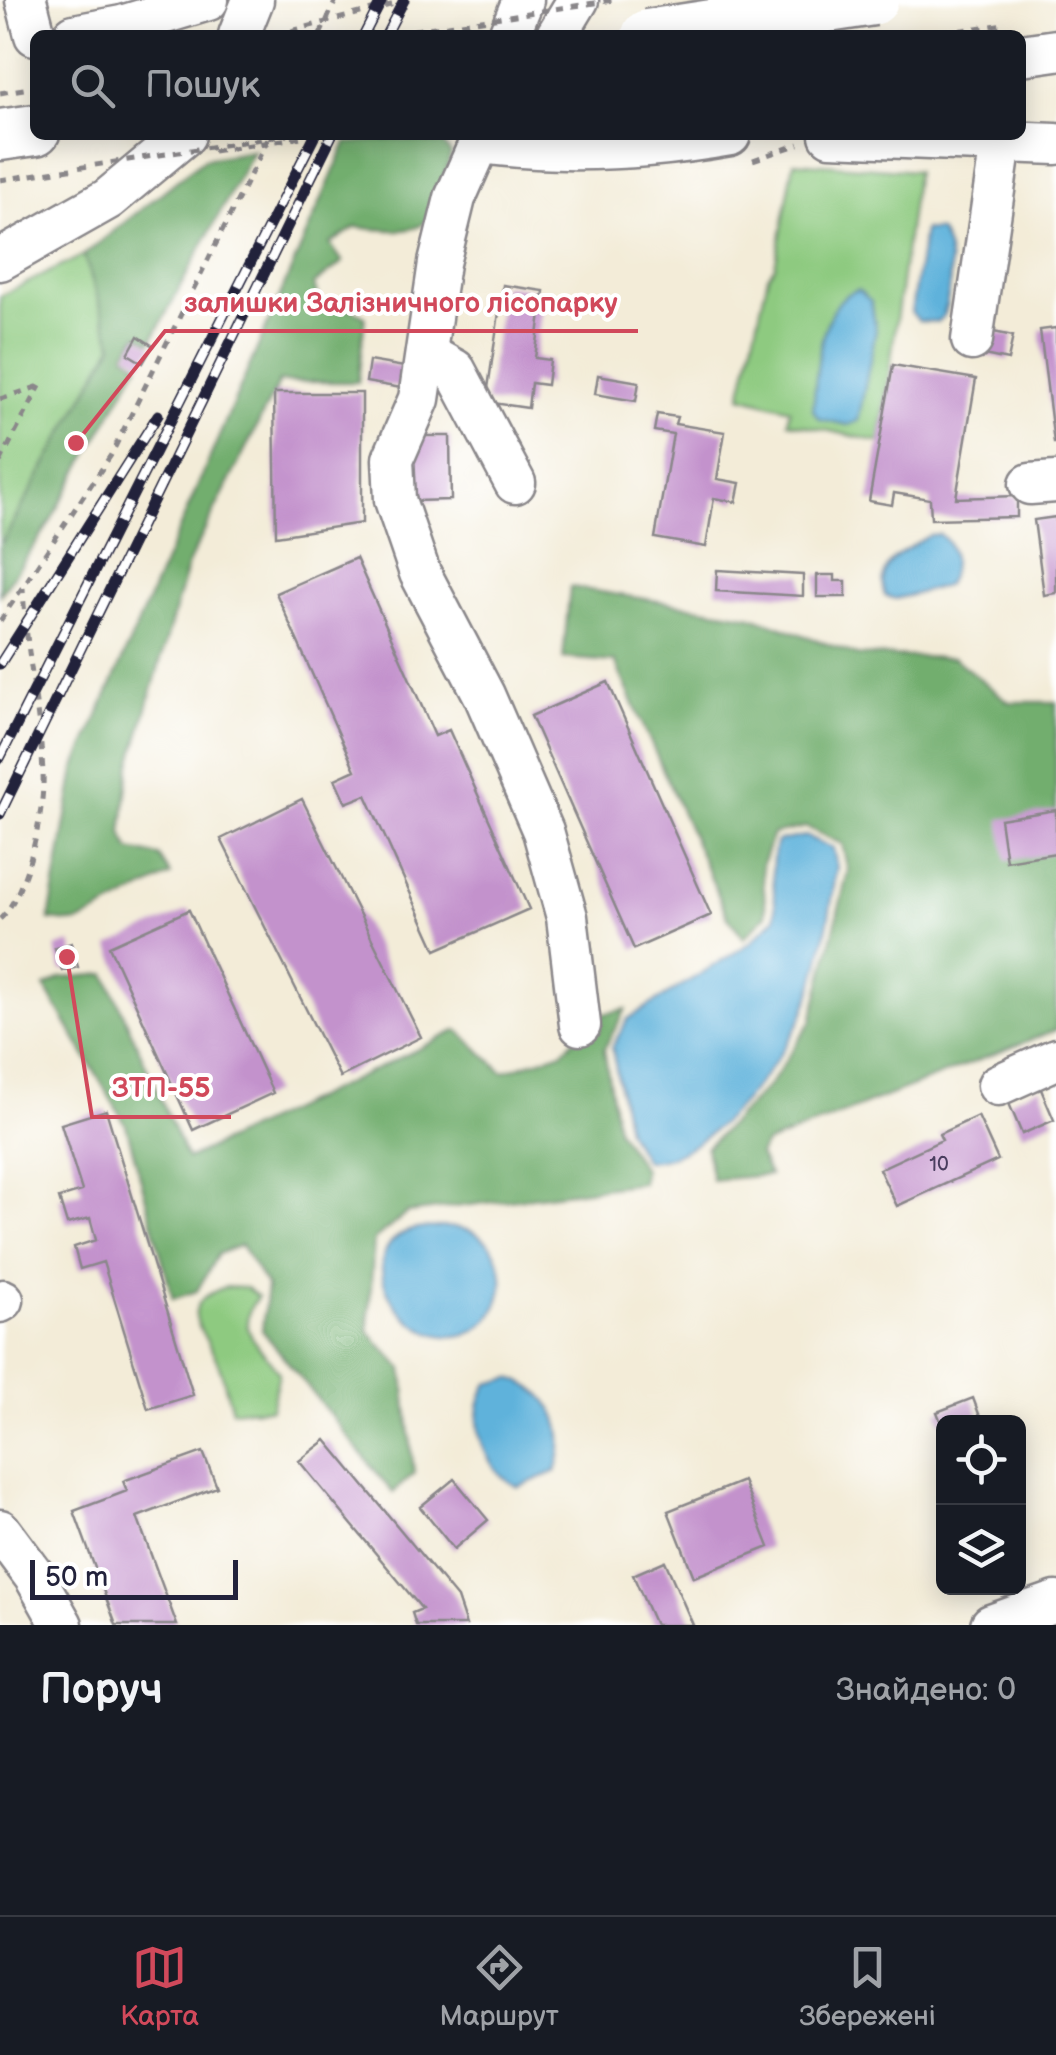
<!DOCTYPE html>
<html lang="uk">
<meta charset="utf-8">
<style>
:root{--surface:#171b24;--page:#20242c;--text:#f1f3f6;--muted:#9ea1a6;--line:#363941;--accent:#d1495b}
body{margin:0;font-family:"Balsamiq Sans",sans-serif;background:var(--page);color:var(--text)}
.controls{position:absolute;right:30px;bottom:30px;display:grid;overflow:hidden;border-radius:15px;box-shadow:0 5px 25px #0003}
.controls button{width:90px;height:90px;display:grid;place-items:center;padding:0;border:0;border-bottom:2px solid var(--line);background:var(--surface);color:var(--text);font:50px sans-serif}
.scale{position:absolute;left:30px;bottom:25px;width:208px;box-sizing:border-box;padding-left:10px;border:5px solid #22223b;border-top:0;font-size:28px;line-height:35px;white-space:nowrap;color:#22223b;-webkit-text-stroke:8px #fff;paint-order:stroke}
.list{margin:0;padding:0;list-style:none}
h2{display:flex;justify-content:space-between;align-items:center;height:130px;margin:0;padding:0 40px;font-size:42px}
h2 small{font-size:32px;font-weight:400;color:var(--muted)}
.icon{flex:none;width:55px;height:55px;fill:none;stroke:currentColor;stroke-width:2;stroke-linecap:round;stroke-linejoin:round}
.map{position:relative;flex:none;width:1056px;height:1625px;overflow:hidden}
.search{position:absolute;background:var(--surface);box-shadow:0 5px 25px #0003;left:30px;right:30px;top:30px;height:110px;display:flex;align-items:center;gap:25px;box-sizing:border-box;padding:0 35px;border-radius:15px;color:var(--muted);font-size:38px}
.sheet{height:290px;background:var(--surface)}
nav{display:flex;justify-content:space-around;align-items:center;box-sizing:border-box;height:140px;border-top:2px solid var(--line);background:var(--surface);font-size:28px;color:var(--muted)}
nav a{display:grid;justify-items:center;gap:5px}
nav .on{color:var(--accent)}
.map>svg:first-child{display:block}
.green{fill:#8eca80;stroke:#58765e;stroke-width:2.5}
.forest{fill:#72ae6e;stroke:#4a6854;stroke-width:2.5}
.water{fill:#5fb2db;stroke:#406a8b;stroke-width:2.5}
.building{fill:#c392cc}
.lines{fill:none;stroke-linecap:round;stroke-linejoin:round}
.minor-casing{stroke:#8a878a;stroke-width:45}
.major-casing{stroke:#8a878a;stroke-width:55}
.path{stroke:#8a878a;stroke-width:5;stroke-dasharray:8 8;stroke-linecap:butt}
.minor{stroke:#fff;stroke-width:40}
.major{stroke:#fff;stroke-width:50}
.rail-casing{stroke:#22223b;stroke-width:11}
.rail{stroke:#fff;stroke-width:8;stroke-dasharray:22;stroke-linecap:butt}
.major-bridge-casing{stroke:#8a878a;stroke-width:55;stroke-linecap:butt}
.path-bridge{stroke:#8a878a;stroke-width:5;stroke-dasharray:8 8;stroke-linecap:butt}
.major-bridge{stroke:#fff;stroke-width:50}
.labels{text-anchor:middle;stroke-width:8;stroke-linejoin:round;paint-order:stroke}
.number-label{font-size:20px;fill:#4a3e5f}
.leader{fill:none;stroke:#d1495b;stroke-width:4}
.callout-dot{fill:#d1495b;stroke:#fff;stroke-width:4}
.callout-label{font-size:28px;text-anchor:middle;font-weight:bold;fill:#d1495b;stroke:#fff;stroke-width:8;stroke-linejoin:round;paint-order:stroke}
</style>
<div class="map">
<svg width="1056" height="1625" viewBox="0 0 1056 1625">
<rect width="100%" height="100%" fill="#fff"/>
<filter id="ink" filterUnits="userSpaceOnUse"><feTurbulence type="fractalNoise" baseFrequency=".01" numOctaves="2"/><feDisplacementMap in="SourceGraphic" scale="20" xChannelSelector="R" yChannelSelector="G"/><feConvolveMatrix kernelMatrix="1 2 1 2 8 2 1 2 1" color-interpolation-filters="sRGB"/></filter>
<filter id="wash" filterUnits="userSpaceOnUse"><feTurbulence type="fractalNoise" baseFrequency=".0048" numOctaves="4" result="noise"/><feDisplacementMap in="SourceGraphic" scale="40" xChannelSelector="R" yChannelSelector="G"/><feGaussianBlur stdDeviation="2.25" result="paint"/><feColorMatrix in="noise" values="0 0 0 0 0 0 0 0 0 0 0 0 0 0 0 0 0 1.4 0 .05"/><feComposite in="paint" operator="in"/></filter>
<g filter="url(#wash)">
<rect width="100%" height="100%" fill="#f3ecd8"/>
<!-- green -->
<path class="green" d="M794 162 916 171 880 442 788 422 790 409 741 396 768 276 775 266Z
M84 255 113 345 0 546V296Z
M225 1287 246 1288 258 1297C231 1328 261 1346 279 1373L271 1409 232 1410C227 1395 224 1378 218 1363 203 1328 173 1306 225 1287Z"/>
<!-- forest -->
<path class="forest" d="M395 139 443 144 451 154C430 227 437 237 356 227L330 244 343 262 314 284 320 306 351 309 365 316 358 382H279L188 564 130 768 122 833 130 850 159 856 171 875 78 923 49 920 75 769 346 143Z
M253 151 151 342 138 334 125 354 139 364 46 529 0 595V546L113 345 84 255 204 159Z
M570 587 752 616 857 655 954 658 1009 702H1056V1030L765 1144 759 1155 769 1175 712 1180 706 1148 770 1084 812 1020 848 871 842 844 806 827 773 834 762 865 766 915 744 938 728 917 615 662 563 658Z
M106 974 187 1159 458 1030 503 1072 562 1052 599 1015 626 1009 604 1049 617 1129 643 1169 642 1183 407 1213 374 1240 368 1331 403 1369 414 1473 393 1493 262 1330 267 1287 241 1245 218 1254 197 1291 173 1299 126 1125 45 987 61 978Z"/>
<!-- water -->
<path class="water" d="M924 230 939 231C955 254 951 291 943 317L937 322 919 321 911 312Z
M858 290 871 301 876 330 858 421 848 425 819 419 813 410C817 376 817 300 858 290Z
M939 534C957 546 956 569 945 586L896 599 885 596C873 563 904 551 930 535Z
M805 836 833 848 837 867C831 908 818 987 799 1023 773 1072 704 1162 645 1161L627 1130 612 1047 628 1019 750 943 775 918C777 886 767 872 777 841Z
M437 1227C452 1227 469 1227 481 1237 517 1263 505 1325 462 1335 406 1348 348 1259 406 1232 415 1228 427 1228 437 1227Z
M511 1378C553 1392 571 1429 556 1471L519 1487C483 1473 466 1416 488 1384Z"/>
<g id="blocks">
<!-- building -->
<path class="building" d="M503 285 544 291 535 358 550 360 547 385 531 383 528 408 486 402Z
M1056 328V443H1054L1040 330Z
M989 331 1013 336 1008 360 984 355Z
M138 336 153 346 143 363 128 354Z
M369 361 416 369 413 390 366 382Z
M893 365 976 379 956 498 1017 496V517L931 519 930 499 894 493 892 505 869 501Z
M598 375 639 382 636 401 595 394Z
M274 393H362V523L276 536Z
M657 414 677 417 675 424 725 432 717 479 740 483 736 502 714 498 706 547 655 538 673 434 654 431Z
M413 436H450L451 500 414 501Z
M1056 517V593L1044 595 1034 520Z
M356 558 435 736 449 730 529 909 436 950 366 795 346 803 335 779 355 770 276 593Z
M717 570 803 575V596L716 591Z
M817 575H835V581H846V597H817Z
M608 682 711 915 634 949 531 716Z
M302 799 421 1037 340 1077 221 839Z
M1056 810V853L1006 861 1000 819Z
M189 910 273 1093 193 1130 109 946Z
M71 943 78 967 62 971 55 948Z
M1040 1087 1054 1120 1022 1134 1008 1101Z
M106 1110 193 1395 148 1409 103 1262 80 1269 74 1247 96 1240 90 1218 67 1224 59 1198 82 1191 61 1124Z
M978 1116 998 1160 897 1206 879 1169 942 1140 939 1134Z
M973 1398 982 1422H941L937 1412Z
M326 1440 457 1598 466 1625H416L412 1613 422 1609 299 1461Z
M203 1452 217 1487 137 1517 177 1625H116L74 1511 127 1491 123 1481Z
M454 1479 488 1520 454 1549 420 1507Z
M743 1481 769 1547 694 1577 668 1511Z
M665 1561 693 1625H655L633 1575Z"/>
</g>
</g>
<g filter="url(#ink)">
<use href="#blocks" fill-opacity="0" stroke="#8a878a" stroke-width="2.5"/>
<g class="lines">
<defs>
<path id="minor" d="M26 0 35 35
M74 35 122 26 208 0
M239 35 253 0
M509 35 523 0
M557 35 578 0
M1021 55 1056 50
M483 135 455 198 439 263 419 399 393 459 395 500 420 573 484 695 543 831 567 917 580 1025
M830 135 1056 144
M481 143C562 154 650 149 730 135
M0 260 108 199 185 135
M972 340 1001 143
M426 354 455 370 515 483
M1030 484 1056 482
M998 1085 1056 1059
M0 1302 3 1300
M0 1530 35 1577 62 1625
M991 1625 1056 1602"/>
<path id="major" d="M0 135 35 130"/>
</defs>
<!-- minor casing -->
<use href="#minor" class="minor-casing"/>
<!-- major casing -->
<use href="#major" class="major-casing"/>
<!-- path -->
<path class="path" d="M276 35 410 0
M320 35 336 0
M928 35 1005 24
M0 93 35 87
M213 151 314 135
M753 160 799 144
M0 399 40 386
M0 462 40 386
M0 621 111 455 270 135
M0 919C27 894 45 811 43 773 40 712 26 652 23 588"/>
<!-- minor -->
<use href="#minor" class="minor"/>
<!-- major -->
<use href="#major" class="major"/>
<defs>
<path id="rail" d="M364 35 382 0
M386 35 404 0
M0 664 158 415
M0 758 315 135
M0 814 332 135"/>
</defs>
<!-- rail casing -->
<use href="#rail" class="rail-casing"/>
<!-- rail -->
<use href="#rail" class="rail"/>
<defs>
<path id="major-bridge" d="M647 35 873 0"/>
</defs>
<!-- major-bridge casing -->
<use href="#major-bridge" class="major-bridge-casing"/>
<!-- path-bridge -->
<path class="path-bridge" d="M382 35 614 0
M0 180 287 135"/>
<!-- major-bridge -->
<use href="#major-bridge" class="major-bridge"/>
</g>
</g>
<g class="labels">
<!-- number labels -->
<g class="number-label">
<text x="939" y="1171">10</text>
</g>
</g>
<!-- callouts -->
<path class="leader" d="M76 443L165 331H638M67 957L92 1117H231"/>
<g class="callout-dot">
<circle cx="76" cy="443" r="10"/>
<circle cx="67" cy="957" r="10"/>
</g>
<g class="callout-label">
<text x="401" y="312">залишки Залізничного лісопарку</text>
<text x="161" y="1097">ЗТП-55</text>
</g>
</svg>
<div class="controls">
<button><svg class="icon" aria-label="locate" viewBox="0 0 24 24"><circle cx="12" cy="12" r="6"/><path d="M12 2v4M12 18v4M2 12h4M18 12h4"/></svg></button>
<button><svg class="icon" aria-label="layers" viewBox="0 0 24 24"><path d="M12 4l9 5-9 5-9-5zM3 14l9 5 9-5"/></svg></button>
</div>
<div class="scale">50 m</div>
<div class="search"><svg class="icon" aria-label="search" viewBox="0 0 24 24"><circle cx="10" cy="10" r="6"/><path d="M15 15l6 6"/></svg>Пошук</div>
</div>
<section class="sheet">
<h2>Поруч<small>Знайдено: 0</small></h2>
<ul class="list">
</ul>
</section>
<nav>
<a class="on"><svg class="icon" aria-label="map" viewBox="0 0 24 24"><path d="M3 6l6-2 6 2 6-2v14l-6 2-6-2-6 2zM9 4v14M15 6v14"/></svg>Карта</a>
<a><svg class="icon" aria-label="directions" viewBox="0 0 24 24"><path d="M12 3l9 9-9 9-9-9zM9 14v-3h6M13 9l2 2-2 2"/></svg>Маршрут</a>
<a><svg class="icon" aria-label="saved" viewBox="0 0 24 24"><path d="M7 4h10v16l-5-4-5 4z"/></svg>Збережені</a>
</nav>
